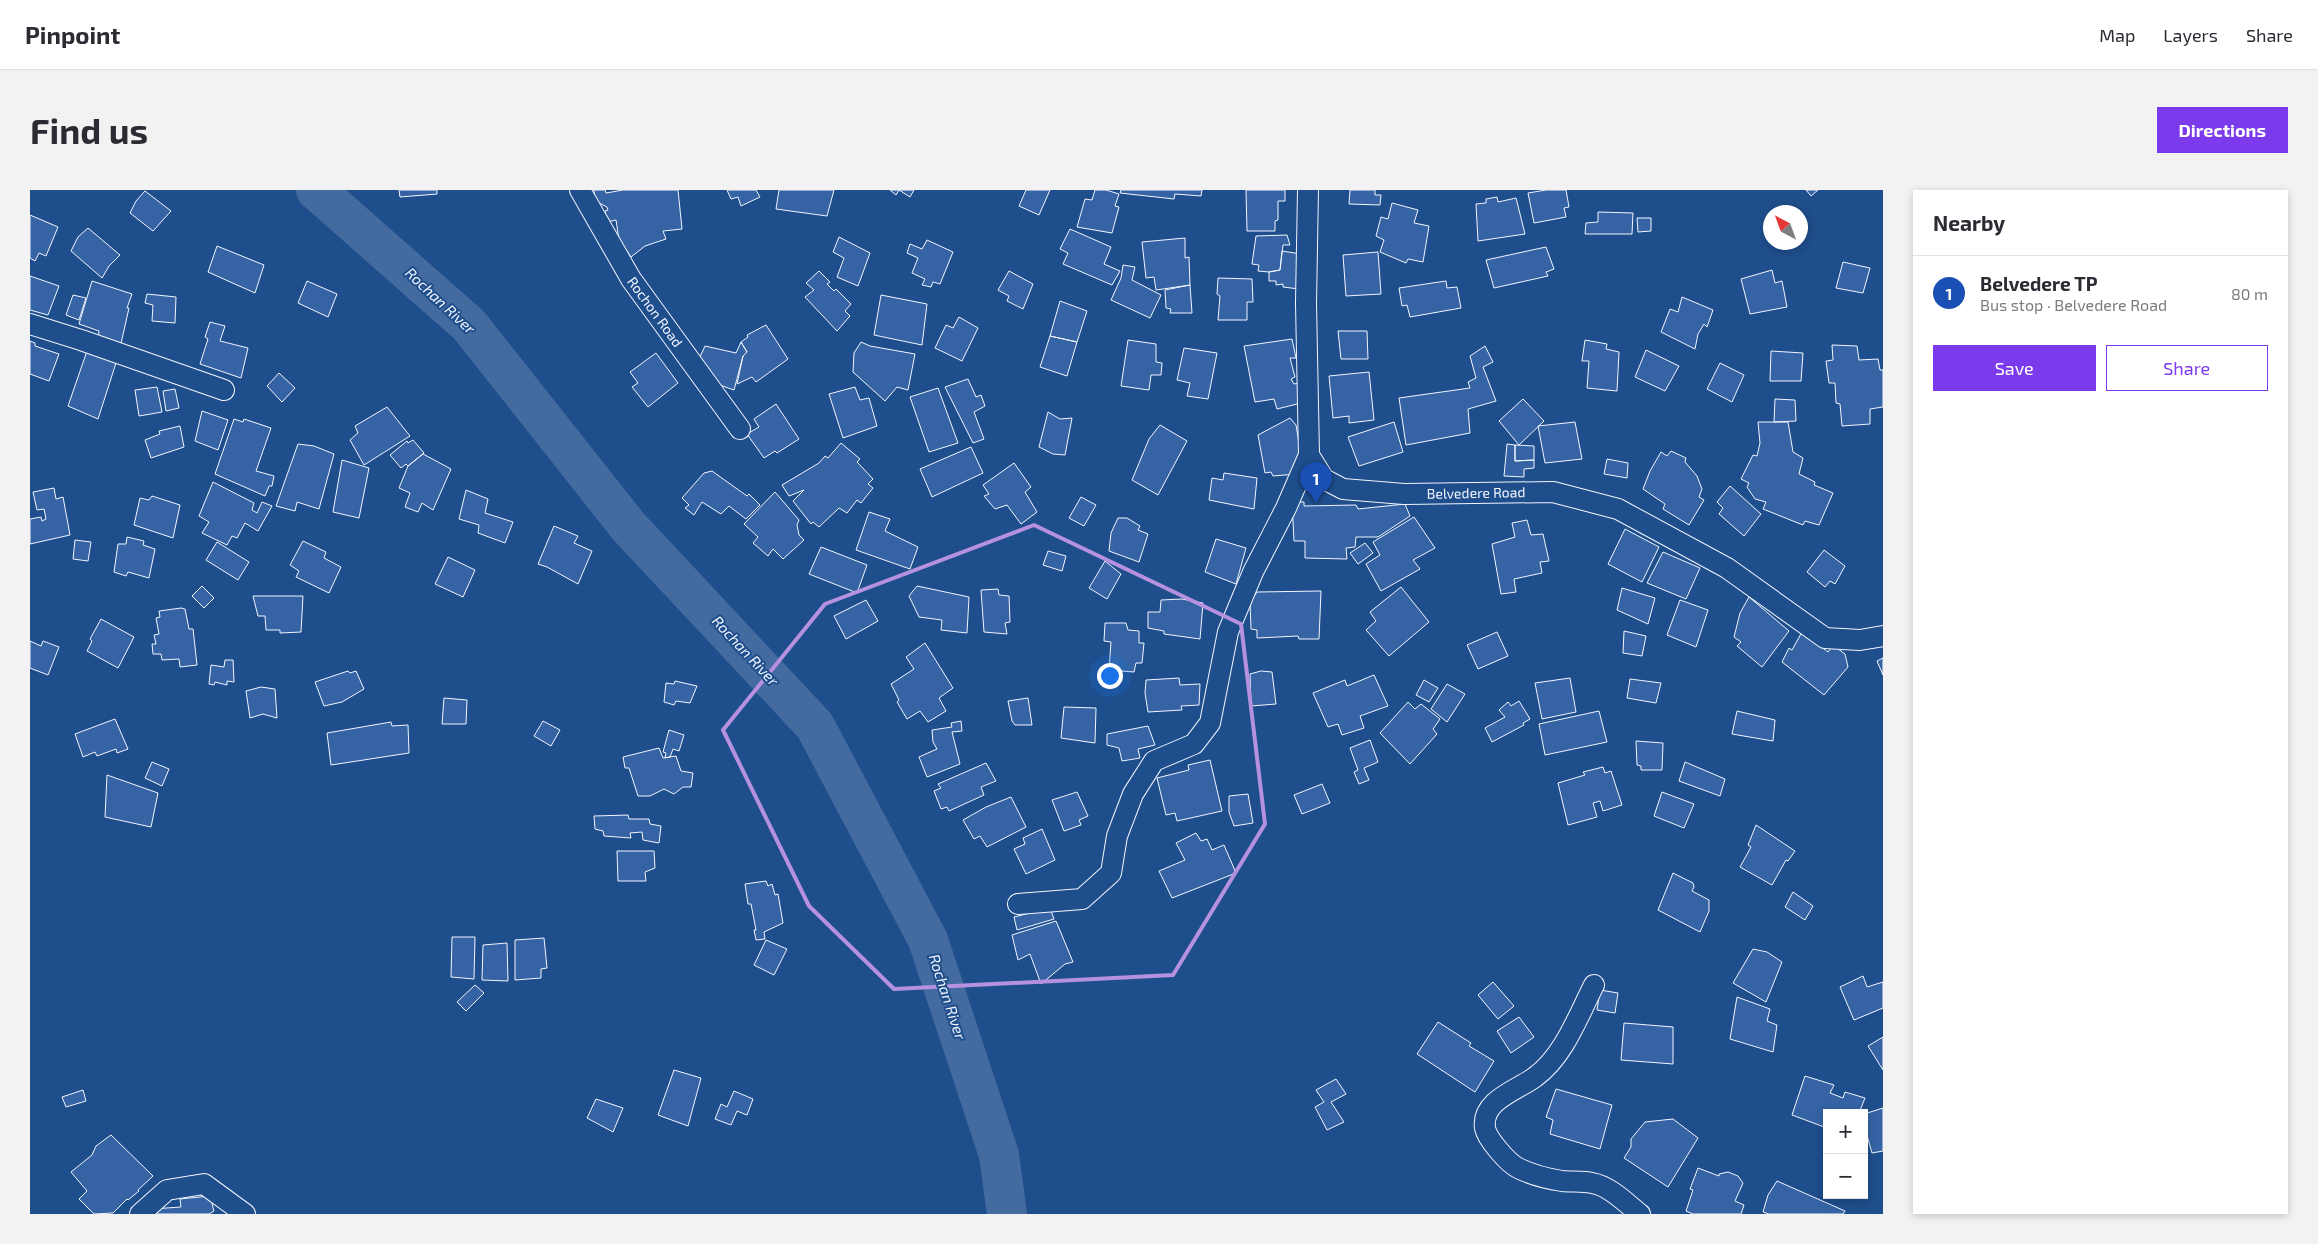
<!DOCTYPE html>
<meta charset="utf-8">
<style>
:root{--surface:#fff;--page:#f2f2f3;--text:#2b2b33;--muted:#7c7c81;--line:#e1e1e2;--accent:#7c3aed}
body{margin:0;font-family:"Exo 2",sans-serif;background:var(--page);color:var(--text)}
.controls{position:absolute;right:15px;bottom:15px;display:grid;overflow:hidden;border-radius:0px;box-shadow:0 2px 8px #0003}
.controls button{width:45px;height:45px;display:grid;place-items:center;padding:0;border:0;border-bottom:1px solid var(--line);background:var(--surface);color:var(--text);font:25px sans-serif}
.compass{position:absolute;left:1733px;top:15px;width:45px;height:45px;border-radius:50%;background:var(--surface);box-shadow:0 2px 8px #0003;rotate:319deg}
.you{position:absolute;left:1079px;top:485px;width:18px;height:18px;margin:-12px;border:4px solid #fff;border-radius:50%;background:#1a73e8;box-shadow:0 0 0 8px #1a73e833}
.badge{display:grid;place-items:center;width:32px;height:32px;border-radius:50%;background:var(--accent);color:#fff;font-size:16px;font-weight:700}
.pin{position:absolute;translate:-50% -41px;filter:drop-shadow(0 1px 2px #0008)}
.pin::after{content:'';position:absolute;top:26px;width:18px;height:15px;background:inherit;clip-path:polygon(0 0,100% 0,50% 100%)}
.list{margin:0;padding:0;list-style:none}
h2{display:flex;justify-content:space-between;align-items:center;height:65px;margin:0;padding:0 20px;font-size:21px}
h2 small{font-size:16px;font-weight:400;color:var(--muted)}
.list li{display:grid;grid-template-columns:32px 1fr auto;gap:15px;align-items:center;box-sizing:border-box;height:75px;padding:0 20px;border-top:1px solid var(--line)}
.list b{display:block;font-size:19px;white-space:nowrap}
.list p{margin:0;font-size:16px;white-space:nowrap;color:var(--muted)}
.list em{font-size:16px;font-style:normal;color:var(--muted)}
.actions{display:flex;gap:10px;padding:15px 20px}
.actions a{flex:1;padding:11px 0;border:1px solid var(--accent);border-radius:0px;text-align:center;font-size:18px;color:var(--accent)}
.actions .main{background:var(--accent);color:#fff}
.map{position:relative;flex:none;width:1853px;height:1024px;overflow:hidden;border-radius:0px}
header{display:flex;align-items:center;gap:30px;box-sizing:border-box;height:70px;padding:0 25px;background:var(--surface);border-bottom:1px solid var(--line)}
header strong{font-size:24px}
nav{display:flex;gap:28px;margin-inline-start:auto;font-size:18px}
.intro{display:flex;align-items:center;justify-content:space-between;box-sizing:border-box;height:120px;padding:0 30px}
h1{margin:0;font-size:35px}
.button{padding:12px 22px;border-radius:0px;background:var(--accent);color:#fff;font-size:18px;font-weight:700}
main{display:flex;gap:30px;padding:0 30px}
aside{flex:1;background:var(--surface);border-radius:0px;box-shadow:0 2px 8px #0003}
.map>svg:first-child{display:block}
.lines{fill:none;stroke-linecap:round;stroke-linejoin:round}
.river{stroke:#446ba0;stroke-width:40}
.building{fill:#3563a3;stroke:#f2f6ff}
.minor-casing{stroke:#f2f6ff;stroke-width:22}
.minor{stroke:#1f4e8c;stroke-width:20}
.marked{fill:none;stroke:#b691df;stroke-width:4;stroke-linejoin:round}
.labels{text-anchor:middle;stroke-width:4;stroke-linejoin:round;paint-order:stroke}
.street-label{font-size:14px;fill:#f2f6ff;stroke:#1f4e8c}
.water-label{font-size:15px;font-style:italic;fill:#f2f6ff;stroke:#1f4e8c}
</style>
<header>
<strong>Pinpoint</strong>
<nav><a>Map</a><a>Layers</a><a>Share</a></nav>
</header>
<div class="intro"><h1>Find us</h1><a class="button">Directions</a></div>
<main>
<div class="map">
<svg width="1853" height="1024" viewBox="0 0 1853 1024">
<rect width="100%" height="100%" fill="#1f4e8c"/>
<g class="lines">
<!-- river -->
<path class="river" d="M286 0 439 135 598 336 785 536 898 750 969 965 977 1024"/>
</g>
<!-- building -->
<path class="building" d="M369 0H407V4L370 7Z
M564 0H575L576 3 593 0H648L652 39 633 41 636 49 615 56 601 67 589 50 586 30 577 32 575 21 578 20 577 17 565 11Z
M697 0H726L730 7 711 16 708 7 701 9Z
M749 0H804L797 26 746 19Z
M860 0H884L880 7 869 0 866 5Z
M996 0H1020L1009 25 989 16Z
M1065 0H1076L1089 4 1085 16 1089 17 1082 43 1047 37 1055 9 1062 10Z
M1091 0H1172L1171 6 1145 4 1144 9 1090 3Z
M1216 0H1255V11H1248V30L1245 31V41H1217Z
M1320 0H1345V5H1351L1350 15 1319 14Z
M1516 0H1536L1539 17 1534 18 1536 27 1504 33 1498 3Z
M1776 0H1788L1781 6Z
M115 1 141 21 123 41 100 23 106 11Z
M1467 7 1468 12 1486 8 1495 44 1448 51 1446 14 1456 13V9Z
M1362 13 1388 20 1384 33 1399 36 1393 72 1378 69 1376 73 1350 62 1354 50 1346 46 1351 27 1358 29Z
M1568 22 1603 23 1602 44H1555L1556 33 1568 32Z
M0 25 28 37 16 66 9 63 5 71 0 68Z
M1607 28H1621V41L1608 42Z
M58 38 90 65 79 76 72 88 41 61 48 47Z
M1040 39 1081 57 1074 74 1090 81 1082 95 1033 74 1038 63 1030 59Z
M1257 45 1260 55H1253L1250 80 1239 82 1228 81 1229 75 1222 74 1226 46Z
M809 47 840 63 828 96 807 87 814 68 803 62Z
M1155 48V68L1159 67 1160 95 1126 100 1124 87 1116 88 1112 52Z
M897 50 923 62 910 94 903 92 901 97 892 95 895 89 882 83 888 68 877 63 880 54 892 59Z
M187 56 234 75 225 103 178 82Z
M1516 57 1524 79 1516 82 1518 86 1464 98 1456 70Z
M1252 61 1271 64 1269 99 1253 97V94L1246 95V91H1239V82L1250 80Z
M1348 62 1351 104 1316 106 1313 65Z
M1813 72 1840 78 1833 103 1806 98Z
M1093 75 1105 77 1102 90 1131 105 1120 128 1081 110 1091 88Z
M1742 80 1745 93 1752 91 1757 117 1720 124 1711 89Z
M789 81 800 92 797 94 804 101 806 99 821 114 815 121 820 126 807 141 775 107 784 100 776 93Z
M979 81 1003 94 993 119 977 111 979 106 968 100Z
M0 86 29 96 18 125 0 120Z
M1188 88 1222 89 1223 112H1217V130H1188L1190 106 1187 104Z
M62 91 102 104 97 118H99L90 158 68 150 69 141 49 134Z
M277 91 307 104 298 127 268 113Z
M1416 91 1417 98 1427 97 1431 118 1380 127 1377 115 1372 116 1369 98Z
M1160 95 1162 123H1140L1141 119 1136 118 1135 100Z
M117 104 146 107 145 133 122 131 123 115 115 113Z
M43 105 56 108 49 130 36 125Z
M851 105 897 114 892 155 844 145Z
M1652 107 1683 120 1677 137 1674 134 1668 144 1665 159 1631 142 1640 119 1648 122Z
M1030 111 1057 121 1047 152 1020 146Z
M929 127 948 138 932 171 905 158 916 135 923 138Z
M180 132 195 136 190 151 218 158 211 188 170 174 178 149 175 147Z
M736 135 758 169 726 192 722 187 707 194 713 166 717 162 711 152 718 147 717 145Z
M1308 141H1337L1338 169H1311Z
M1020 146 1047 152 1037 186 1010 177Z
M1262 149 1266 168H1260L1265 187 1261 189 1264 194 1269 193 1275 212 1247 219 1244 209 1225 212 1214 156Z
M1098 150 1126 154V172L1132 173 1131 185H1121L1119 200 1091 196Z
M1555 150 1577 154 1576 159 1589 162 1587 201 1557 198 1559 171H1552Z
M0 151 5 153V156L29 164 19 191 0 184Z
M711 152 717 162 713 166 704 200 684 193 669 169 675 156 706 163Z
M831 152 840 156 885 164 878 200 867 197 855 211 823 182 824 163Z
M1802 155 1827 156 1829 170 1848 169 1850 180H1853V217L1840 219V234L1812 236 1810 214 1806 213 1805 193H1799L1796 171 1803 170Z
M1455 156 1463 172 1453 177 1466 211 1438 219 1440 243 1376 255 1369 208 1440 198 1438 192 1446 188 1440 166Z
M1154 158 1187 163 1178 209 1157 206 1160 193 1147 190Z
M1616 160 1649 176 1635 201 1605 187Z
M57 161 86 173 68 229 38 216Z
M1741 161 1773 163 1771 191H1740Z
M626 163 648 193 618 217 602 197 608 193 600 182Z
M1690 173 1714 185 1702 212 1677 199Z
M1339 182 1344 230 1319 233V226L1303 228 1299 186Z
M249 183 265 198 252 212 237 196Z
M938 189 946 207 951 205 955 216 944 222 954 249 943 253 915 197Z
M127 197 132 222 109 226 105 200Z
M825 197 830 210 839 208 847 236 813 248 799 204Z
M908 198 928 253 899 262 880 207Z
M145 199 149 218 136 221 133 201Z
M1493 209 1514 231 1489 255 1469 231Z
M1745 209 1765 210 1766 231 1744 232Z
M746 214 769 249 747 263 745 261 734 268 717 244 729 237 724 229Z
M357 217 380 246 334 275 320 250 328 243 325 236Z
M172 221 198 230 188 260 165 251Z
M1018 222 1030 229 1042 228 1035 265 1023 264 1009 257Z
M1260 228 1266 235 1273 278 1267 284 1243 286 1241 282 1235 283 1228 245Z
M204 229 213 232 214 229 241 238 226 281 244 286 242 296H239L235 306 185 284Z
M1364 232 1373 262 1329 276 1318 247Z
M1545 232 1552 269 1515 273 1508 236Z
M1728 232H1758L1763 262 1773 268 1769 284 1785 292 1784 295 1803 303 1789 335 1775 331 1773 335 1733 319 1736 312 1725 309 1717 297 1719 293 1711 289 1723 265 1727 266 1730 253Z
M1130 235 1157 251 1128 305 1102 290 1119 249Z
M150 236 154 257 121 268 115 250 130 244 129 241Z
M383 250 394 263 378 276 376 274 371 278 360 265 377 251 378 253Z
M811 253 830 269 827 272 843 289 838 294 843 298 831 313 827 310 817 323 809 318 789 337 783 332 781 334 763 311 774 300 759 306 752 295 789 273 795 266 798 268Z
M268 254 284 256 304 264 289 319 267 312 265 321 246 316Z
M1477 254 1485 255V271L1504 270V278L1494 279V287L1474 286Z
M1485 255 1504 256V270L1485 271Z
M941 257 953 283 902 307 890 279Z
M1641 261 1656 268 1655 272 1667 286 1672 299 1669 307 1674 310 1659 335 1633 319 1635 314 1613 299 1620 281 1631 262 1637 266Z
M393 264 421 279 403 320 392 313 388 322 375 317 380 303 369 298 378 276Z
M1577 269 1598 273 1597 288 1574 284Z
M312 270 339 278 329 328 303 322Z
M984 273 1001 297 995 302 1007 322 991 334 977 315 965 319 954 306 959 304 953 295Z
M682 281 717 306 719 304 730 315 716 329 699 316 691 324 672 312 664 325 655 318 659 315 652 308 674 283Z
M1194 283 1227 288 1224 319 1179 310 1182 288 1193 290Z
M183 292 224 313 222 320 227 323 232 312 242 316 228 341 215 333 207 348 202 346 197 355 172 343 179 332 169 326Z
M1700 296 1731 324 1714 346 1689 324 1693 318 1687 312Z
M24 298 26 309 33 307 40 345 0 354V329L11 327 12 331 16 329 14 319 7 320 3 302Z
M436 300 458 309 455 323 483 332 475 353 448 343 449 335 429 329Z
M745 302 769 330 767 335 769 345 774 350 753 369 743 359 738 366 723 353 728 347 714 334Z
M122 306 150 315 143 348 104 335 110 308 119 310Z
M1051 307 1066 315 1054 336 1039 328Z
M1262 312H1274V316L1326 315 1328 319 1375 314 1380 326 1348 347H1326L1325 357 1316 358 1317 369 1275 368V351H1264Z
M839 322 860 329 855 341 888 357 880 379 826 360Z
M1384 327 1405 358 1383 370 1390 379 1351 401 1336 374 1350 365 1343 352Z
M1088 328H1097L1110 336 1108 340 1118 344 1109 372 1079 361 1081 343Z
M1497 330 1501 345 1513 344 1519 371 1510 372 1512 383 1484 389 1486 402 1471 404 1462 354 1485 347 1482 333Z
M524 336 548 346 544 353 562 361 548 394 517 377 508 374Z
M1595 339 1629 357 1612 392 1578 374Z
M97 347 114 351 113 355 125 359 119 388 98 382 96 386 84 382 88 354H96Z
M1186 349 1216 358 1206 394 1175 382Z
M45 350 61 352 58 371 43 369Z
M273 351 296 362 294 368 311 377 299 403 266 387 269 381 260 375Z
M187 352 219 372 208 390 176 370Z
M1335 353 1343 363 1328 374 1320 363Z
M791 357 837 375 827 403 779 384Z
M1794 360 1815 376 1805 394 1800 391 1795 397 1777 382Z
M1018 361 1036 366 1032 381 1013 375Z
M1633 362 1670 378 1656 409 1617 393Z
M418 367 445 380 433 407 405 394Z
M1075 371 1091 384 1077 409 1059 398Z
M172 396 184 408 174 418 162 406Z
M887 396 939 407 937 443 911 440 912 430 889 427 879 406Z
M1371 397 1399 432 1359 466 1336 440 1346 431 1340 422Z
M1592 398 1625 408 1618 434 1587 420Z
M968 399 969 405 979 406 980 432 975 433 977 444 954 442 951 400Z
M1291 401 1289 449H1269L1268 446 1227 448V440L1221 439 1220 412 1227 402Z
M223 406H273L271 442 250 443V440H236L235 426H228Z
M1719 407 1759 441 1732 477 1707 456 1711 452 1704 447 1710 423Z
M1152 409 1173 413 1170 449 1134 444V441L1118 438V422H1130L1131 410Z
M836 410 848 431 816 449 804 426Z
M1650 410 1678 420 1666 457 1637 445Z
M151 418 155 419 159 439H163L167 475 150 477 149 469 132 470 131 464H123L122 454H126L124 445 129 444 126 428 130 427 129 421Z
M71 429 104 447 88 478 57 461 62 451 60 449Z
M1075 433H1096L1098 440 1109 441V453H1114L1112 473H1106L1104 482 1079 480 1081 452 1074 451Z
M1594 441 1616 446 1612 466 1593 463Z
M1467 442 1478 466 1448 479 1437 455Z
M1772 442 1798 462 1803 455 1815 464 1818 477 1794 505 1752 472 1759 458 1762 460Z
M0 451 11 456 13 451 29 457 18 485 0 478Z
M895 453 923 498 909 508 916 521 898 532 890 521 877 529 867 512 869 510 861 494 884 479 876 467Z
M1853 468V485L1847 471Z
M195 470H203L204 492 197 491V495L185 492 184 495 179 494 181 475 194 477Z
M318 481 320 483 326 481 334 499 312 512 294 516 285 492Z
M1231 481 1242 482 1246 514 1221 516 1220 484Z
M1344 485 1358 516 1330 526 1334 538 1312 545 1308 534 1298 537 1283 503 1315 490 1317 496Z
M1149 488 1150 495 1170 494 1169 515 1151 516 1152 520 1118 522 1115 503 1116 490Z
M1540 488 1546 522 1512 529 1505 493Z
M1600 489 1631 493 1626 513 1597 508Z
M1394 490 1408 498 1399 512 1386 505Z
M645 491 667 496 660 513 646 511 644 515 634 512 636 493 644 494Z
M1417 494 1435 504 1417 532 1401 519Z
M231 497 245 499 247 528 233 524 220 528 216 501Z
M414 508 437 510 436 534H412Z
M998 508 1002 535H985L982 531 978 511Z
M1489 511 1500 529 1493 533 1494 535 1462 552 1455 538 1475 527 1469 520 1478 512 1481 516Z
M1378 512 1385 519 1391 514 1410 529 1403 539 1407 544 1380 574 1350 543Z
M1034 517 1066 518 1065 553 1031 548Z
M1569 521 1577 552 1515 565 1509 534Z
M1707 521 1745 530 1743 551 1702 544Z
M85 529 98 559 87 563 86 559 67 566 65 562 53 567 45 544Z
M513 531 530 540 521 556 504 546Z
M931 531 932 541 922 542 930 574 897 587 889 567 907 559 903 552 902 540 922 537 921 533Z
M361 532 362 536 378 535 379 563 301 575 297 543Z
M1118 536 1125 555 1108 559 1110 568 1092 571 1089 558 1077 555V544Z
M639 540 654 545 649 561 643 559 640 567 635 568 636 563 633 562Z
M1340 550 1348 572 1334 578 1339 590 1329 594 1324 582 1328 580 1320 558Z
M1606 551 1633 553 1632 580H1611V576L1607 575Z
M629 558 633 568 646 566 651 581 663 583 661 597H653L644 604 634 599 620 606H608L599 578H595L593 567Z
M1180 570 1192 621 1147 631 1145 623 1136 625 1127 588 1159 580 1158 575Z
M122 572 139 579 132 596 115 588Z
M1655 572 1695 589 1690 606 1649 591Z
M956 573 966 591 951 597 954 605 919 621 917 617 911 619 904 601 911 598 908 594Z
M1573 577 1575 583 1581 581 1592 615 1573 621 1570 611 1563 613 1567 627 1538 635 1528 593 1555 585 1553 582Z
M77 585 128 603 121 637 75 627Z
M1292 594 1300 613 1272 624 1264 605Z
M1047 602 1058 626 1049 630 1051 635 1034 641 1022 610Z
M1632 602 1664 614 1654 638 1624 626Z
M1218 604 1223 633 1204 636 1199 622V606Z
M981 607 996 637 957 657 950 646 944 649 933 630 956 617Z
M598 625 599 629H619L620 634 631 636 629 653 613 650 612 642 600 643 601 648 574 646 573 641 565 639 564 626Z
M1726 635 1765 661 1758 671 1756 670 1742 695 1710 677 1721 657 1718 655Z
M1012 639 1025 670 996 684 984 659 995 654 993 648Z
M1166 643 1171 651 1177 649 1182 660 1194 655 1206 683 1142 708 1129 681 1155 670 1146 653Z
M587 661H624L625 678 615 682 616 691H588Z
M1643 683 1663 693 1664 697 1662 701 1679 710V721L1670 742 1628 720Z
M736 691 738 696 742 694 745 705 748 704 753 733 734 742 735 749 726 750 724 740H726L721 714H718L715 694Z
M1763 702 1783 716 1775 730 1755 717Z
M1020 718 1024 729 987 740 984 727Z
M1026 731 1043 772 1035 774 1011 794 1000 764 988 770 982 745Z
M422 747H445L444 789 421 787Z
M514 748 517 778 511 779V788L485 790V750Z
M736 750 757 759 744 785 724 775Z
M477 753 478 791 452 790 453 755Z
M1723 759 1737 762 1752 772 1736 812 1703 793Z
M1833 786 1837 797 1853 792V818L1824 830 1810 797Z
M1463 792 1484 816 1468 829 1448 805Z
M445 795 454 803 436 821 427 812Z
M1570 800 1588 803 1585 823 1567 820Z
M1707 807 1740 819 1737 831 1747 835 1743 862 1700 849Z
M1489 827 1504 847 1481 863 1467 841Z
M1408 832 1441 853 1439 856 1464 871 1445 902 1387 864Z
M1594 833 1643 837V874L1591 870Z
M1853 847V880L1838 856Z
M644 880 671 888 658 936 628 925Z
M1775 886 1804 895 1800 903 1813 908 1815 902 1835 908 1829 923H1797V938L1762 925Z
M1306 889 1316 904 1301 912 1314 932 1297 940 1285 917 1294 912 1286 900Z
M1526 899 1582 915 1570 959 1520 944 1523 930 1516 927Z
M53 900 56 911 36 917 32 907Z
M704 901 723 909 717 925 707 921 701 935 685 929 691 914 697 917Z
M566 909 593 918 583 942 557 928Z
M1853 918V961L1842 963 1834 935V924Z
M1643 929 1668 948 1638 997 1594 968 1601 957V949L1615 932Z
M81 945 123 986 108 1000 109 1001 98 1010 97 1009 83 1023 64 1024 49 1009 57 1001 41 982 62 965 66 956Z
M1668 978 1689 986V984L1698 982 1708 986 1713 993 1705 1011 1714 1015 1711 1024H1663L1656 1021 1663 1000 1660 999Z
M1747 991 1815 1021 1813 1024H1739L1733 1022 1738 1005Z
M180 1006 184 1021 179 1024H121L122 1019 151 1017 150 1009Z"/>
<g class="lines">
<defs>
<path id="minor" d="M550 0 601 89 710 239
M1278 0 1276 113 1279 265 1294 289 1313 299 1374 304 1523 302 1588 319 1697 378 1795 448 1830 450 1853 446
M0 134 51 150 194 200
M988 714 1052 709 1081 683 1087 646 1103 604 1124 571 1164 554 1180 533 1198 442 1223 382 1256 318 1279 265
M1564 795C1548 826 1534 866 1505 887 1488 900 1451 910 1455 938 1457 949 1478 973 1488 978 1500 984 1519 989 1532 991 1542 992 1553 991 1562 993 1580 996 1596 1013 1610 1024
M110 1024 137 1000 174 994 215 1024"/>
</defs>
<!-- minor casing -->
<use href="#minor" class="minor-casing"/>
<!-- minor -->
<use href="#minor" class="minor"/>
</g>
<!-- marked area -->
<path class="marked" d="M1004 335 1211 434 1235 634 1143 785 864 799 779 716 693 540 795 414Z"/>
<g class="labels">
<!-- street labels -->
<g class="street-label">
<text transform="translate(625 122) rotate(54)" y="5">Rochon Road</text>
<text transform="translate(1446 303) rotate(-1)" y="5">Belvedere Road</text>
</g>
<!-- water labels -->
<g class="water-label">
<text transform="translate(410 111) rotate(43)" y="5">Rochan River</text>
<text transform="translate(715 461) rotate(47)" y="5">Rochan River</text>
<text transform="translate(917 807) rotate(72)" y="5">Rochan River</text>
</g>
</g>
</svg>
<div class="controls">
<button>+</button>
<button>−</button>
</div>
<svg class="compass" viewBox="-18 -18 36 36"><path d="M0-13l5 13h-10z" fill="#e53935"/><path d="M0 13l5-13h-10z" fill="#7c7c81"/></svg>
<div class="you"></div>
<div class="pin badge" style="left:1286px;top:313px;background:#1a4fb4">1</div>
</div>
<aside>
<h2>Nearby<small></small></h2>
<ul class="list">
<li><span class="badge" style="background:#1a4fb4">1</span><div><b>Belvedere TP</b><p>Bus stop · Belvedere Road</p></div><em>80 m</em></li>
</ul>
<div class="actions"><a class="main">Save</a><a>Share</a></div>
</aside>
</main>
